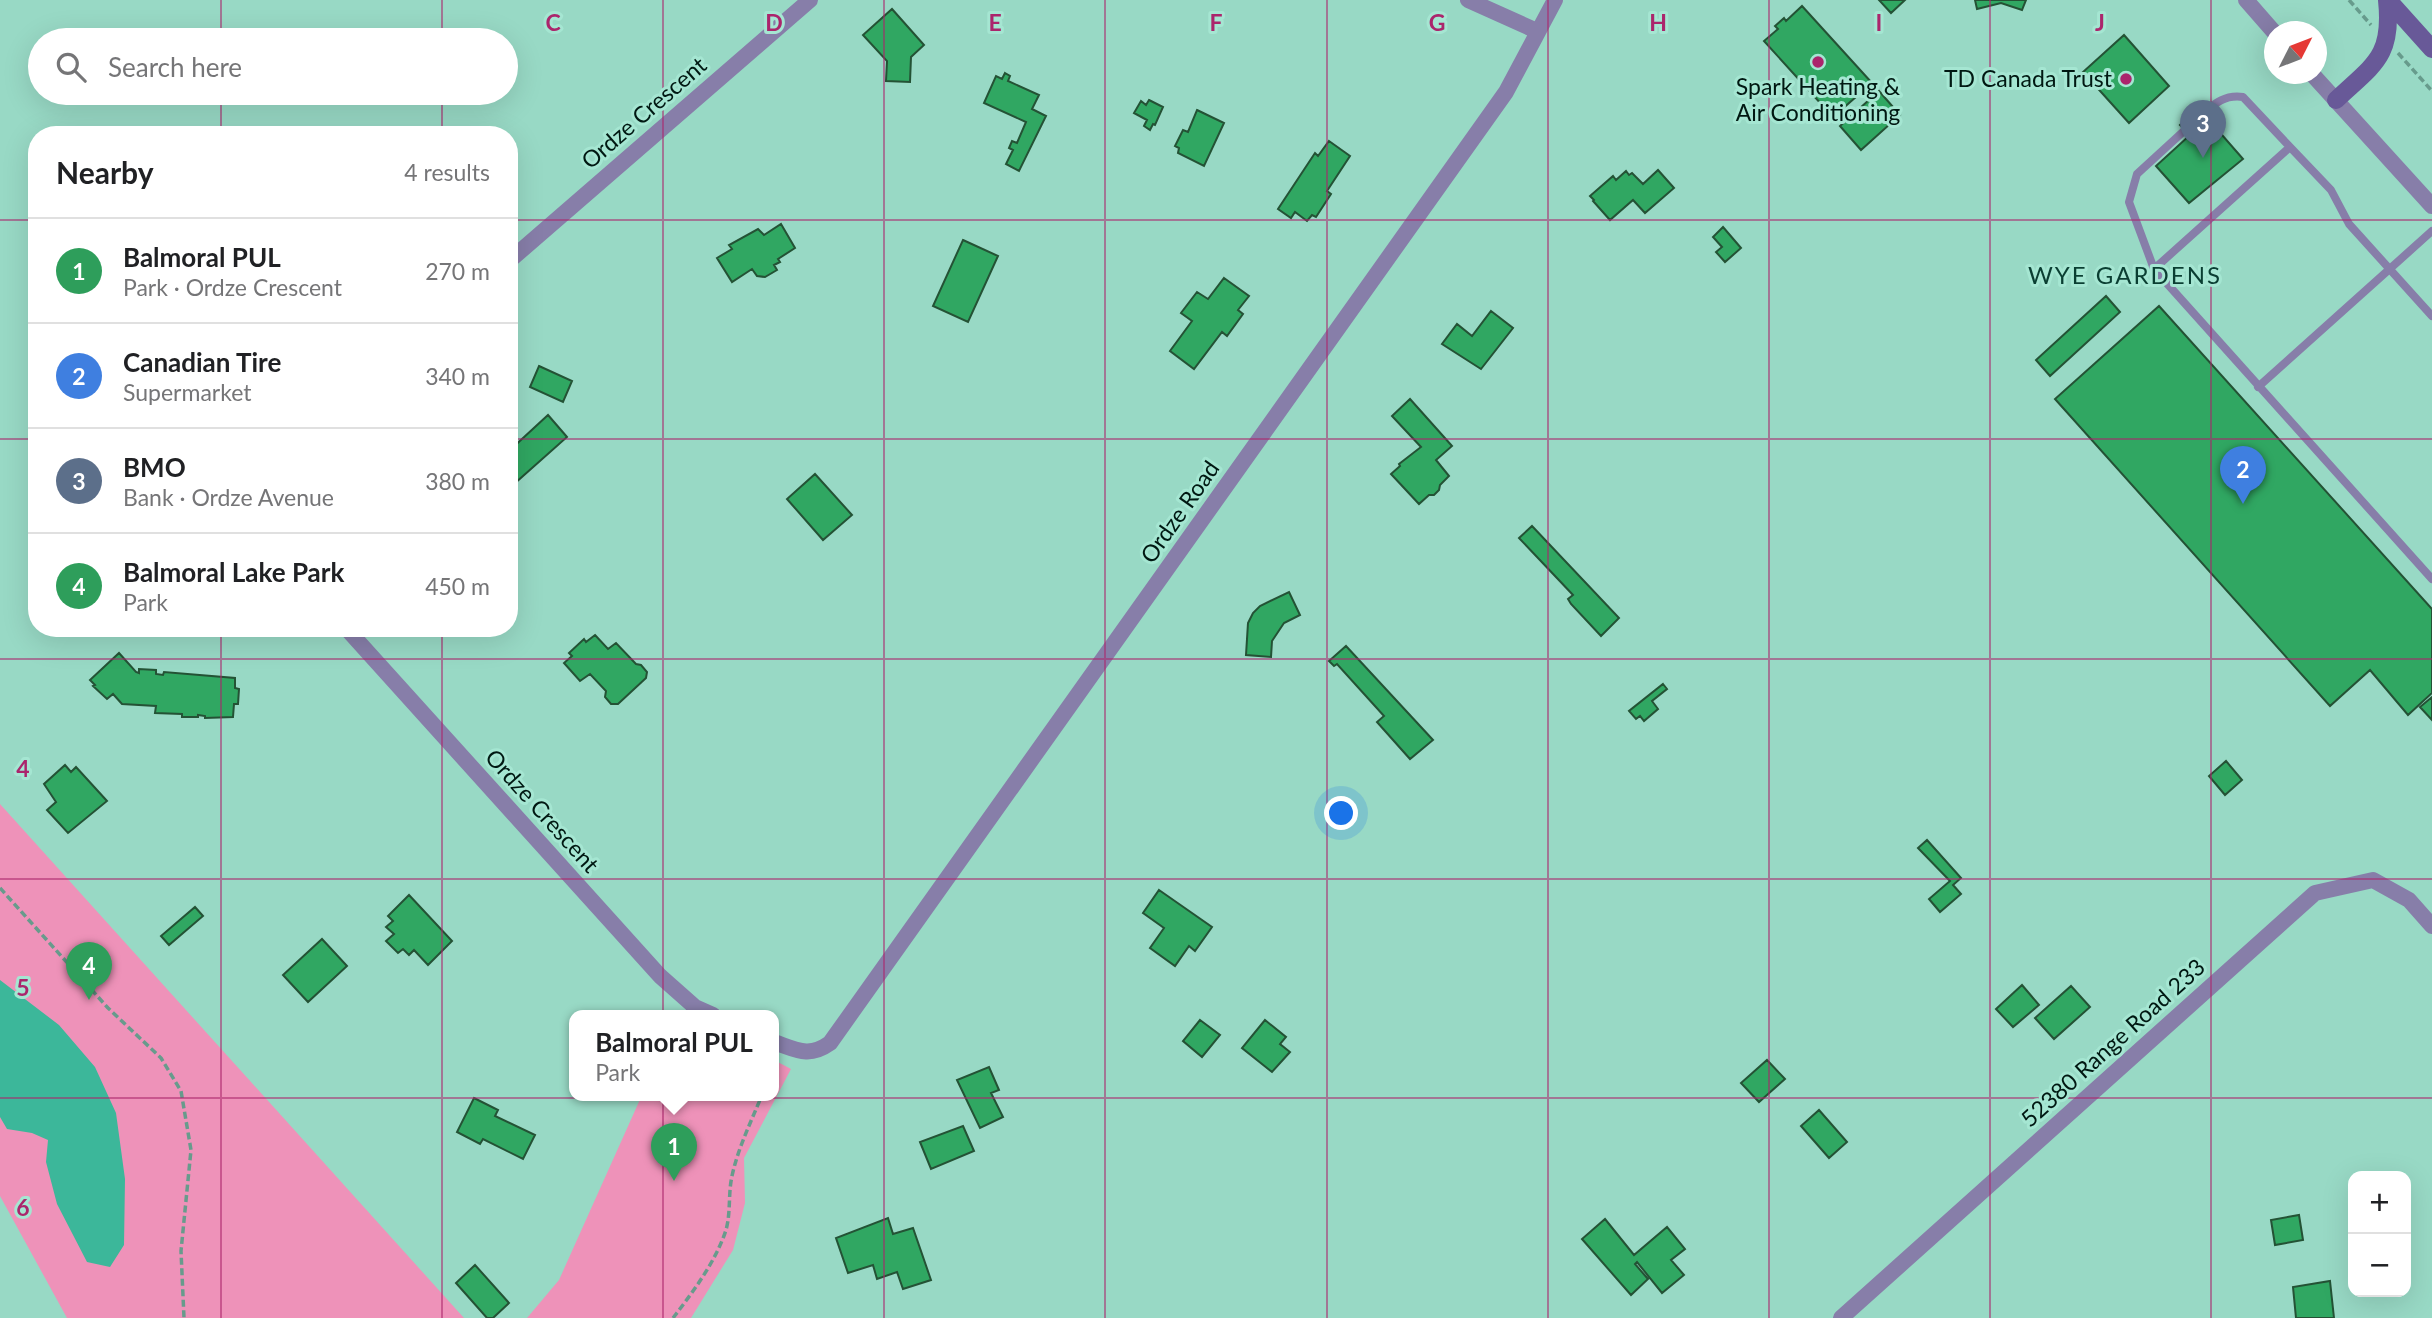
<!DOCTYPE html>
<meta charset="utf-8">
<style>
:root{--surface:#fff;--page:#f6f6f6;--text:#202124;--muted:#757577;--line:#e0e0e0;--accent:#db2777}
body{margin:0;font-family:Lato,sans-serif;background:var(--page);color:var(--text)}
.controls{position:absolute;right:21px;bottom:21px;display:grid;overflow:hidden;border-radius:14px;box-shadow:0 7px 28px #0002}
.controls button{width:63px;height:63px;display:grid;place-items:center;padding:0;border:0;border-bottom:2px solid var(--line);background:var(--surface);color:var(--text);font:35px sans-serif}
.compass{position:absolute;left:2264px;top:21px;width:63px;height:63px;border-radius:50%;background:var(--surface);box-shadow:0 7px 28px #0002;rotate:48deg}
.you{position:absolute;left:1342px;top:814px;width:24px;height:24px;margin:-18px;border:5px solid #fff;border-radius:50%;background:#1a73e8;box-shadow:0 0 0 10px #1a73e833}
.badge{display:grid;place-items:center;width:46px;height:46px;border-radius:50%;background:var(--accent);color:#fff;font-size:23px;font-weight:700}
.pin{position:absolute;translate:-50% -58px;filter:drop-shadow(0 2px 4px #0008)}
.pin::after{content:'';position:absolute;top:37px;width:24px;height:21px;background:inherit;clip-path:polygon(0 0,100% 0,50% 100%)}
.popup{position:absolute;left:569px;top:1010px;width:210px;height:91px;box-sizing:border-box;display:grid;place-content:center;border-radius:14px;background:var(--surface);filter:drop-shadow(0 2px 5px #0005);font-size:23px;white-space:nowrap;color:var(--muted)}
.popup b{font-size:26px;color:var(--text)}
.popup::after{content:'';position:absolute;left:50%;top:100%;margin-left:-14px;border:14px solid transparent;border-top-color:var(--surface)}
.list{margin:0;padding:0;list-style:none}
h2{display:flex;justify-content:space-between;align-items:center;height:91px;margin:0;padding:0 28px;font-size:30px}
h2 small{font-size:23px;font-weight:400;color:var(--muted)}
.list li{display:grid;grid-template-columns:46px 1fr auto;gap:21px;align-items:center;box-sizing:border-box;height:105px;padding:0 28px;border-top:2px solid var(--line)}
.list b{display:block;font-size:26px;white-space:nowrap}
.list p{margin:0;font-size:23px;white-space:nowrap;color:var(--muted)}
.list em{font-size:23px;font-style:normal;color:var(--muted)}
.icon{flex:none;width:38px;height:38px;fill:none;stroke:currentColor;stroke-width:2;stroke-linecap:round;stroke-linejoin:round}
.map{position:relative;flex:none;width:2432px;height:1318px;overflow:hidden}
.search{position:absolute;background:var(--surface);box-shadow:0 7px 28px #0002;left:28px;top:28px;width:490px;height:77px;display:flex;align-items:center;gap:18px;box-sizing:border-box;padding:0 24px;border-radius:38px;color:var(--muted);font-size:26px}
.panel{position:absolute;background:var(--surface);box-shadow:0 7px 28px #0002;left:28px;top:126px;width:490px;height:511px;border-radius:28px}
.map>svg:first-child{display:block}
.green{fill:#ee92b9}
.water{fill:#3cb79a}
.building{fill:#30a762;stroke:#245235;stroke-width:2}
.lines{fill:none;stroke-linecap:round;stroke-linejoin:round}
.path{stroke:#679b8c;stroke-width:3.5;stroke-dasharray:7 3.5;stroke-linecap:butt}
.service{stroke:#877ea9;stroke-width:8}
.minor{stroke:#877ea9;stroke-width:16}
.secondary{stroke:#685998;stroke-width:18}
.grid{fill:none;stroke:#ab256c;stroke-width:2;stroke-opacity:0.55}
.poi-dot{fill:#ab256c;stroke:#a5e6d2;stroke-width:2.5}
.labels{text-anchor:middle;stroke-width:6;stroke-linejoin:round;paint-order:stroke}
.poi-label{font-size:23px;fill:#001812;stroke:#a5e6d2;text-anchor:end}
.street-label{font-size:23px;fill:#001812;stroke:#a5e6d2}
.neighbourhood-label{font-size:24px;letter-spacing:2px;fill:#0a3e32;stroke:#a5e6d2}
.grid-label{font-size:23px;text-anchor:middle;font-weight:bold;fill:#ab256c;stroke:#a5e6d2;stroke-width:6;stroke-linejoin:round;paint-order:stroke}
</style>
<div class="map">
<svg width="2432" height="1318" viewBox="0 0 2432 1318">
<rect width="100%" height="100%" fill="#98d9c5"/>
<!-- green -->
<path class="green" d="M0 804 464 1318H67L0 1196Z
M774 1060 791 1069 744 1158 745 1203 733 1250 691 1318H527L559 1280 642 1095H774Z"/>
<!-- water -->
<path class="water" d="M0 980 59 1025 95 1067 116 1113 125 1179 124 1245 110 1267 87 1262 57 1204 46 1162 48 1140 32 1133 7 1129 0 1117Z"/>
<!-- building -->
<path class="building" d="M1879 0H1905L1891 13Z
M1975 0H2026L2022 10 2001 3 1977 9Z
M1802 6 1872 83 1833 117 1764 41 1778 29 1775 26 1784 18 1786 21Z
M892 9 924 45 911 57 910 82 886 81 887 61 863 35Z
M2124 35 2169 86 2129 123 2083 72Z
M1005 73 1010 76 1008 81 1039 95 1032 109 1046 116 1019 171 1006 164 1013 150 1009 148 1012 141 1017 143 1026 122 984 103 996 76 1002 79Z
M1879 91 1900 115 1861 150 1840 126Z
M1149 100 1163 107 1155 125 1153 124 1150 130 1144 126 1147 120 1134 113 1141 101 1146 105Z
M1197 110 1224 123 1204 166 1178 153 1179 148 1175 146 1183 130 1188 132Z
M2192 113 2202 123 2207 119 2209 120 2243 159 2189 203 2156 166 2190 135 2180 125Z
M1329 141 1350 156 1327 191 1331 194 1316 217 1312 215 1307 221 1295 212 1291 218 1278 209 1315 153 1318 156Z
M1658 170 1674 188 1645 213 1633 200 1610 220 1593 201 1594 200 1590 196 1613 176 1616 180 1626 171 1629 175 1632 173 1643 184Z
M781 224 795 248 778 259 780 262 774 265 777 270 765 277 757 276 752 269 732 282 717 258 732 249 729 245 758 229 764 235Z
M1723 227 1741 248 1725 262 1716 252 1722 247 1713 237Z
M963 240 998 256 968 322 933 306Z
M1224 278 1249 296 1238 310 1243 314 1227 336 1222 332 1194 369 1170 351 1192 321 1181 313 1197 292 1208 299Z
M2106 296 2120 312 2050 376 2036 360Z
M2159 306 2432 609V693L2408 715 2370 670 2330 706 2055 399Z
M1491 311 1513 328 1481 369 1442 344 1457 324 1472 336Z
M539 366 572 381 563 402 530 387Z
M1410 399 1452 446 1436 460 1449 476 1440 485 1439 490 1434 495H1429L1419 504 1391 474 1400 466 1399 464 1421 447 1392 416Z
M548 415 567 437 514 484 509 478V451Z
M815 474 852 515 823 540 787 499Z
M1532 526 1619 618 1601 636 1571 604 1568 599 1573 595 1519 538Z
M1289 592 1300 615 1284 623 1272 641 1271 657 1246 655 1248 623 1253 613 1260 606Z
M595 635 608 649 616 643 636 664 641 665 647 672 646 678 618 704H611L605 697 606 691 590 674 580 681 564 663 572 656 569 653 584 639 586 642Z
M1346 646 1433 740 1410 759 1377 722 1384 716 1337 664 1334 666 1329 661Z
M119 653 136 672 139 673V669L156 670V674L163 675 164 672 235 678V688L239 689 238 704H234L233 717 205 718V716L198 715V717H182V714L155 713 156 706 122 704 113 694 107 699 93 686 95 685 90 680Z
M1663 684 1667 689 1652 701 1658 709 1644 721 1640 716 1636 719 1629 711Z
M2432 697V720L2420 707Z
M2226 761 2242 780 2225 795 2209 776Z
M65 765 71 772 76 767 107 801 68 833 47 810 56 802 44 784Z
M1927 840 1961 878 1953 885 1961 894 1940 912 1929 899 1950 881 1918 848Z
M1159 890 1212 927 1195 951 1189 946 1175 966 1150 948 1164 928 1143 913Z
M409 895 452 941 428 965 414 950 409 955 403 949 398 953 386 941 394 934 386 927 393 921 388 916Z
M195 907 203 916 169 945 161 936Z
M322 939 347 966 308 1002 283 975Z
M2022 985 2039 1005 2013 1027 1996 1009Z
M2071 986 2090 1007 2054 1039 2035 1018Z
M1200 1020 1220 1035 1202 1057 1183 1041Z
M1265 1020 1286 1037 1280 1044 1290 1052 1272 1072 1242 1048Z
M1767 1060 1785 1079 1759 1102 1741 1083Z
M989 1067 999 1090 991 1093 1003 1117 980 1128 957 1080Z
M474 1098 498 1110 495 1116 535 1135 523 1159 483 1139 480 1144 457 1132Z
M1819 1110 1847 1142 1829 1158 1801 1126Z
M963 1126 974 1151 931 1169 920 1142Z
M2299 1215 2303 1240 2275 1245 2271 1220Z
M888 1218 893 1234 913 1228 931 1280 903 1289 897 1272 877 1279 873 1265 848 1273 836 1238Z
M1605 1219 1634 1255 1667 1227 1685 1249 1671 1260 1684 1275 1662 1293 1637 1262 1635 1264 1648 1279 1631 1295 1582 1239Z
M475 1265 509 1303 493 1318H487L456 1283Z
M2330 1281 2334 1318H2296L2293 1287Z"/>
<g class="lines">
<!-- path -->
<path class="path" d="M2349 0 2371 25
M2398 53 2432 91
M0 888 108 1008 161 1058 181 1091 191 1150 181 1251 184 1318
M673 1318C693 1292 716 1261 726 1230 731 1212 728 1194 732 1176 738 1148 751 1122 762 1095"/>
<!-- service -->
<path class="service" d="M2197 118C2212 106 2223 94 2243 97L2290 147
M2154 269 2129 202 2137 174 2185 130
M2432 316 2349 224 2331 190 2290 147 2154 269 2432 579
M2258 387 2432 231"/>
<!-- minor -->
<path class="minor" d="M1468 0 1537 31
M2246 0 2274 32
M2312 74 2432 206
M509 261 810 0
M346 628 660 976 695 1007 713 1015
M774 1042C797 1050 809 1058 830 1043L1506 92 1555 0
M1841 1318 2315 893 2373 880 2409 900 2432 926"/>
<!-- secondary -->
<path class="secondary" d="M2388 0 2432 49
M2336 100C2374 64 2393 57 2387 0"/>
</g>
<!-- grid -->
<path class="grid" d="M221 0V40M442 0V40M663 0V1318M884 0V1318M1105 0V1318M1327 0V1318M1548 0V1318M1769 0V1318M1990 0V1318M2211 0V1318M221 93V135M442 93V135M0 220H37M509 220H2432M0 439H37M509 439H2432M221 628V1318M442 628V1318M0 659H2432M0 879H2432M0 1098H2432"/>
<!-- markers -->
<g class="poi-dot">
<circle cx="1818" cy="62" r="7"/>
<circle cx="2126" cy="79" r="7"/>
</g>
<g class="labels">
<!-- poi labels -->
<g class="poi-label">
<text x="2112" y="87">TD Canada Trust</text>
<text x="1818" y="95" text-anchor="middle">Spark Heating &amp;<tspan x="1818" dy="26">Air Conditioning</tspan></text>
</g>
<!-- street labels -->
<g class="street-label">
<text transform="translate(644 113) rotate(-41)" y="8">Ordze Crescent</text>
<text transform="translate(1180 512) rotate(-55)" y="8">Ordze Road</text>
<text transform="translate(542 811) rotate(48)" y="8">Ordze Crescent</text>
<text transform="translate(2113 1043) rotate(-42)" y="8">52380 Range Road 233</text>
</g>
<!-- neighbourhood labels -->
<g class="neighbourhood-label">
<text x="2125" y="284">WYE GARDENS</text>
</g>
</g>
<g class="grid-label">
<text x="553" y="31">C</text>
<text x="774" y="31">D</text>
<text x="995" y="31">E</text>
<text x="1216" y="31">F</text>
<text x="1437" y="31">G</text>
<text x="1658" y="31">H</text>
<text x="1879" y="31">I</text>
<text x="2100" y="31">J</text>
<text x="23" y="777">4</text>
<text x="23" y="996">5</text>
<text x="23" y="1216">6</text>
</g>
</svg>
<div class="controls">
<button>+</button>
<button>−</button>
</div>
<svg class="compass" viewBox="-18 -18 36 36"><path d="M0-13l5 13h-10z" fill="#e53935"/><path d="M0 13l5-13h-10z" fill="#757577"/></svg>
<div class="you"></div>
<div class="pin badge" style="left:674px;top:1181px;background:#2e9e5b">1</div>
<div class="popup"><b>Balmoral PUL</b>Park</div>
<div class="pin badge" style="left:2243px;top:504px;background:#3f7fe0">2</div>
<div class="pin badge" style="left:2203px;top:158px;background:#5c6f8a">3</div>
<div class="pin badge" style="left:89px;top:1000px;background:#2e9e5b">4</div>
<div class="search"><svg class="icon" aria-label="search" viewBox="0 0 24 24"><circle cx="10" cy="10" r="6"/><path d="M15 15l6 6"/></svg>Search here</div>
<section class="panel">
<h2>Nearby<small>4 results</small></h2>
<ul class="list">
<li><span class="badge" style="background:#2e9e5b">1</span><div><b>Balmoral PUL</b><p>Park · Ordze Crescent</p></div><em>270 m</em></li>
<li><span class="badge" style="background:#3f7fe0">2</span><div><b>Canadian Tire</b><p>Supermarket</p></div><em>340 m</em></li>
<li><span class="badge" style="background:#5c6f8a">3</span><div><b>BMO</b><p>Bank · Ordze Avenue</p></div><em>380 m</em></li>
<li><span class="badge" style="background:#2e9e5b">4</span><div><b>Balmoral Lake Park</b><p>Park</p></div><em>450 m</em></li>
</ul>
</section>
</div>
